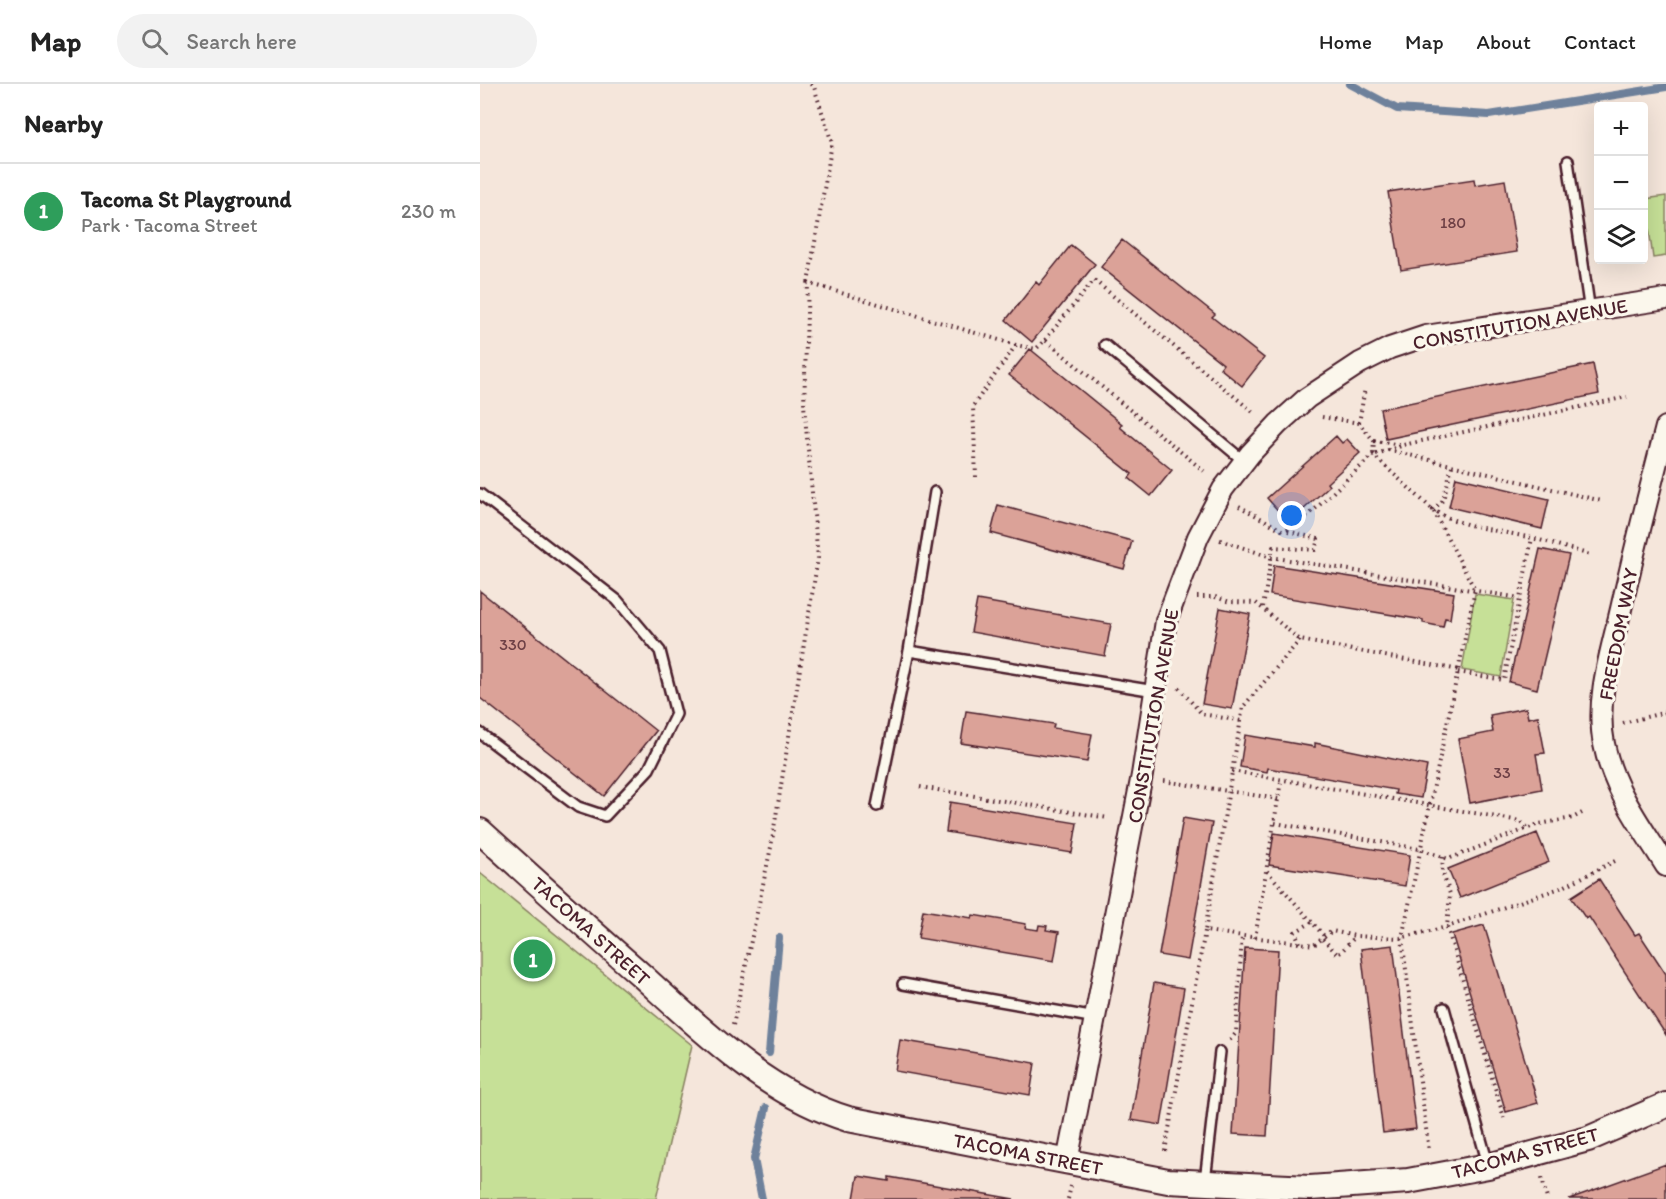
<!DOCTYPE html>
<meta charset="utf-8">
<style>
:root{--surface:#fff;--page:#f2f2f2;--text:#222;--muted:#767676;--line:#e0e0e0;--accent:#7c3aed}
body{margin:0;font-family:Itim,sans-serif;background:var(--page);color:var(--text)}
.controls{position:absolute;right:18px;top:18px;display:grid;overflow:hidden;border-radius:6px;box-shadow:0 6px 24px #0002}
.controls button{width:54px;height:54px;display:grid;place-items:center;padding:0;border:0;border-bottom:2px solid var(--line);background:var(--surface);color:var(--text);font:30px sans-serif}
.you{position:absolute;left:812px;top:432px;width:21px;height:21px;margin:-15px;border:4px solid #fff;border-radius:50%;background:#1a73e8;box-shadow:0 0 0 9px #1a73e833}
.badge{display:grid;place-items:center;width:39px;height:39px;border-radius:50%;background:var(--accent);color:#fff;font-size:20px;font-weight:700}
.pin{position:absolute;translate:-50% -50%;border:3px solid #fff;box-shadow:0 2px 6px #0006}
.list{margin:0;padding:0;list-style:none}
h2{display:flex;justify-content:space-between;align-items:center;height:78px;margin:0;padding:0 24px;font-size:26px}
h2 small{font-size:20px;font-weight:400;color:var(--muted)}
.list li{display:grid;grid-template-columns:39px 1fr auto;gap:18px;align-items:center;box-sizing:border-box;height:96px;padding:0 24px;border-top:2px solid var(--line)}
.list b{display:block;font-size:22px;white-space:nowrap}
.list p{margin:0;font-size:20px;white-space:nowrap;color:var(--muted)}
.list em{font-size:20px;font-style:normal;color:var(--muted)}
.icon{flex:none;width:33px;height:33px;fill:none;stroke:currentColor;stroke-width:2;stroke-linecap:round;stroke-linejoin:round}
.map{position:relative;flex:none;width:1186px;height:1115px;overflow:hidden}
header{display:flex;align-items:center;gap:36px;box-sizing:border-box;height:84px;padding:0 30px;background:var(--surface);border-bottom:2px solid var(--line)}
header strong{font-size:28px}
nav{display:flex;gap:33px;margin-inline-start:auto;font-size:21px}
.search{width:420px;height:54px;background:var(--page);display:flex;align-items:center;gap:15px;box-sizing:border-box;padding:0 21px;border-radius:33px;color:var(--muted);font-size:22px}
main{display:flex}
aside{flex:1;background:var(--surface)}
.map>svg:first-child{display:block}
.green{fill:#c6e097;stroke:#888061;stroke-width:1.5}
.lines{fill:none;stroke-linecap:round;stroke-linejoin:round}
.stream{stroke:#6e819b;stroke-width:8}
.building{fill:#dba298;stroke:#4a1f2b;stroke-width:1.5}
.service-casing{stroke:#4a1f2b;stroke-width:14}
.minor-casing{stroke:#4a1f2b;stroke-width:24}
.tertiary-casing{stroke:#4a1f2b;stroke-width:28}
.path{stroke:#4a1f2b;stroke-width:4;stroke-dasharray:1.5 4.5;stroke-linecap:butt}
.service{stroke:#fbf7ec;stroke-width:9}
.minor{stroke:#fbf7ec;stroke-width:20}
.tertiary{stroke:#fbf7ec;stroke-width:24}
.labels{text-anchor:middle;stroke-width:6;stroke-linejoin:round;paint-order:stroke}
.number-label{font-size:16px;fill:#6e4046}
.street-label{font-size:20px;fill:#4a1f2b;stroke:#fbf7ec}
</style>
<header>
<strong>Map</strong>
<div class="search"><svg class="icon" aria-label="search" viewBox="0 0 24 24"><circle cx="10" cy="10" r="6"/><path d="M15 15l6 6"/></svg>Search here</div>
<nav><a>Home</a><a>Map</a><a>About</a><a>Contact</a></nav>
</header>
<main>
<aside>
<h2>Nearby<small></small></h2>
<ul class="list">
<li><span class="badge" style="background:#2e9e5b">1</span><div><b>Tacoma St Playground</b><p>Park · Tacoma Street</p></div><em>230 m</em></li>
</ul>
</aside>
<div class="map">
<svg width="1186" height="1115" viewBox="0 0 1186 1115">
<rect width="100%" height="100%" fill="#f5e6db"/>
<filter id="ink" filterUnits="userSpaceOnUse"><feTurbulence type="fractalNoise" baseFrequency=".0167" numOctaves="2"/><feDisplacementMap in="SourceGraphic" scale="12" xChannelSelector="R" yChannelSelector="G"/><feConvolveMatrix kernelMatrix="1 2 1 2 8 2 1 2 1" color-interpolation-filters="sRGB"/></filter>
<g filter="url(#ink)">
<!-- green -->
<path class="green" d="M1186 112V172L1173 174 1165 115Z
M995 510 1034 516 1021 593 982 586Z
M0 789 212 961 176 1115H0Z"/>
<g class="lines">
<!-- stream -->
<path class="stream" d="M870 0 917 25 1009 31 1186 3
M289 969 299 854
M282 1115 274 1075 286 1024"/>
</g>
<!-- building -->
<path class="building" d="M994 95 995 101 1025 96 1037 168 921 186 908 108Z
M642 156 735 230 732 233 784 274 762 302 740 284 743 280 621 183Z
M591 161 615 180 552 258 526 236 556 198 559 201Z
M550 265 642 340 640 343 692 386 671 412 649 394 652 390 529 291Z
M1113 280 1119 310 906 355 900 325Z
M856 352 862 359 867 355 880 369 847 399 849 402 809 439 787 414Z
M976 393 1069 415 1062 445 969 423Z
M518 421 652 457 644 485 511 449Z
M1060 465 1089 471 1057 605 1029 598Z
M794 481 974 509 970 535 965 534 963 543 943 539V536L790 511Z
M0 507 176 647 124 712 0 614Z
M497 516 631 540 625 572 491 548Z
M740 524 770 530 752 625 722 620Z
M1046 624 1048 634 1058 632 1065 669 1056 670 1062 705 990 719 978 655 1013 648 1010 631Z
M486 627 574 640 573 644 612 650 607 678 481 659Z
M765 651 835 663V659L947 682 941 714 915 710 916 706 788 684 787 688 760 683Z
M470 718 597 739 592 769 466 748Z
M703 734 732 739 708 876 679 871Z
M794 749 930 771 925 802 789 781Z
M1057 749 1069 778 980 814 968 785Z
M1119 795 1155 851 1159 849 1186 890V951L1109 833 1106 835 1091 813Z
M443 826 492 834 493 831 546 840 545 844 558 846 559 841 567 842 566 846 579 848 574 877 438 854Z
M1004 841 1058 1019 1026 1028 972 850Z
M913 861 936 1045 903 1049 881 865Z
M765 864 798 866 787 1052 753 1050Z
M674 899 704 904 681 1041 651 1036Z
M420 956 555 979 550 1011 415 987Z
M1186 1080V1115H1089Z
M378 1092 409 1097V1093L534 1115H374Z"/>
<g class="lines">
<defs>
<path id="service" d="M1088 77 1110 228
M625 261 765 378
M0 410 137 516 180 567 196 630 169 685 125 732 98 723 0 649
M429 567 675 607
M397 722 429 567 455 408
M423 900 616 934
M964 924 1008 1080
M725 1097 740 968"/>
<path id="minor" d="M1186 343C1170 404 1155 464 1141 525 1131 568 1115 616 1124 660 1133 706 1162 743 1186 782
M587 1078 662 691 686 537 718 453 743 405 770 370 798 340 827 314 880 279 910 264 946 252 1186 215"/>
<path id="tertiary" d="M0 747C53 795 106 843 160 890 222 946 286 1010 368 1035L688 1097 830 1104 928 1097 1008 1082 1108 1055 1186 1021"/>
</defs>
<!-- service casing -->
<use href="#service" class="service-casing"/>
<!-- minor casing -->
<use href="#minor" class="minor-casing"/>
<!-- tertiary casing -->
<use href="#tertiary" class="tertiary-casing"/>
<!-- path -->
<path class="path" d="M328 199 352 59 334 3 330 0
M565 256 614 196 773 328
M842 333 879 339 894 357 893 371 921 362
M879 339 885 304
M894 357 923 361 1147 313
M908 366 1122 417
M972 382 963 416 953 426C983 444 1018 446 1052 454 1071 459 1091 465 1110 471
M496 393 493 322 536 261
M759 422 802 446 817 442 893 371 953 426 995 506 922 854 949 1068
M740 456 791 473 1040 514
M717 513H735L750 518 776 519 820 556 979 586
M783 523 793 463 835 466 838 455 804 446
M820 556 763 623 725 847 834 861 852 847 875 852 920 854 967 843 1083 803 1135 777
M978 588 1024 596 1052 454
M699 604 722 630 761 637
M1143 639 1186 628
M752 687 1040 737 1048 744
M684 697 799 715
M440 703 628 734
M795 739 940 765 968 775 1059 740 1093 734 1102 729
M963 773 962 787 970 810 967 843 1024 1034
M787 787 845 853
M775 854 801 697
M843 855 858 871 875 853
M820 859 815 848 832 838
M253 941 291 763 338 474 324 321 328 199 536 261 556 265 565 256 724 387
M750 956 756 949 762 852
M685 1067 725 847
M1062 1094 1067 1115
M588 1115 591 1102"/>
<!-- service -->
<use href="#service" class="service"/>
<!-- minor -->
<use href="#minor" class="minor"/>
<!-- tertiary -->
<use href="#tertiary" class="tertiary"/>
</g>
</g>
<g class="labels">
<!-- number labels -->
<g class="number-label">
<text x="973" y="144">180</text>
<text x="33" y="566">330</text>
<text x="1022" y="694">33</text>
</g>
<!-- street labels -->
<g class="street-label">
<text transform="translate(1040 240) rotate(-10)" y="7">CONSTITUTION AVENUE</text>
<text transform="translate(1138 550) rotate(-79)" y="7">FREEDOM WAY</text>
<text transform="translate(673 632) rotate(-80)" y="7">CONSTITUTION AVENUE</text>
<text transform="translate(111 847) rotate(42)" y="7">TACOMA STREET</text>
<text transform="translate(1045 1069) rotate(-15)" y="7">TACOMA STREET</text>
<text transform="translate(548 1070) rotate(11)" y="7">TACOMA STREET</text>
</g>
</g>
</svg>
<div class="controls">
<button>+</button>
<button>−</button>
<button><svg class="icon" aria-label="layers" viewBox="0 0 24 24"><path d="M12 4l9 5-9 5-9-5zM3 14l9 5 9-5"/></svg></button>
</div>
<div class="you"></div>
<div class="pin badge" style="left:53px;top:875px;background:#2e9e5b">1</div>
</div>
</main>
